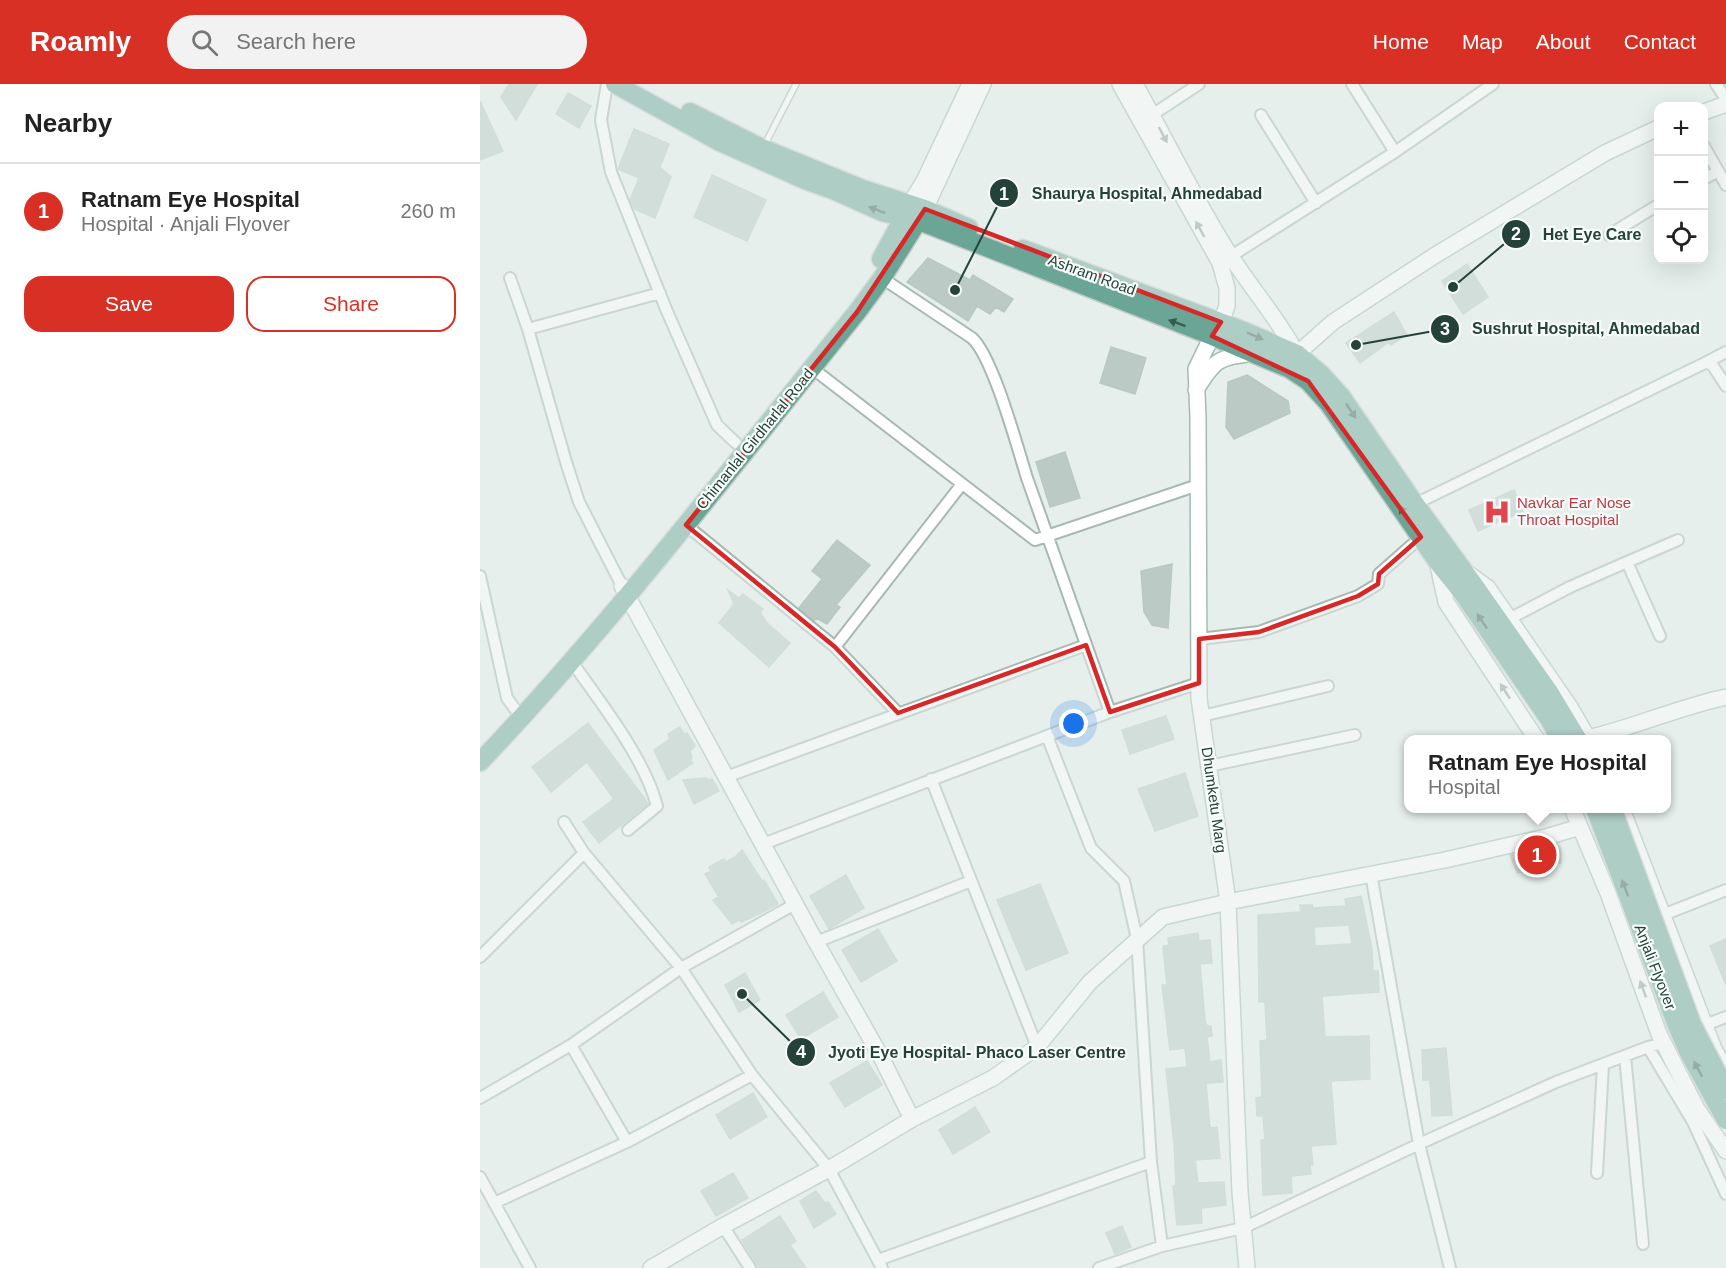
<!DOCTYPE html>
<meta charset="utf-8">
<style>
:root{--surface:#fff;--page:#f2f2f2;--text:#222;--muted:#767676;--line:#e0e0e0;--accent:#d93025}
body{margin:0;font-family:Helvetica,sans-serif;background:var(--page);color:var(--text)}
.controls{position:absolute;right:18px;top:18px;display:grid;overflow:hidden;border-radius:12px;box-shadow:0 6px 24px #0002}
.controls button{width:54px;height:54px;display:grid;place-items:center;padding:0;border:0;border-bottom:2px solid var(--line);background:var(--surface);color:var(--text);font:30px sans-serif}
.you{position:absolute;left:594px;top:640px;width:21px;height:21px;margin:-15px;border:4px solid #fff;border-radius:50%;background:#1a73e8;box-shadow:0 0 0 9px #1a73e833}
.badge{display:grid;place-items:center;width:39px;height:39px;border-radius:50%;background:var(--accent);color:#fff;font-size:20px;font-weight:700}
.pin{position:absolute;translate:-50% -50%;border:3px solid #fff;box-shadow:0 2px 6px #0006}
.popup{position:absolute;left:924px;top:651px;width:267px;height:78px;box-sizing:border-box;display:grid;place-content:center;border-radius:12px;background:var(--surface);filter:drop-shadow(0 2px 4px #0005);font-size:20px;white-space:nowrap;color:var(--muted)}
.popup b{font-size:22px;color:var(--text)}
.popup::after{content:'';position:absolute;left:50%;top:100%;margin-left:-12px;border:12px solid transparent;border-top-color:var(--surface)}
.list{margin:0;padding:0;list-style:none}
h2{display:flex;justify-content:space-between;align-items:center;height:78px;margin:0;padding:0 24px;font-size:26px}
h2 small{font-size:20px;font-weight:400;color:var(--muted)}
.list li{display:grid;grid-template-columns:39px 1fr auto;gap:18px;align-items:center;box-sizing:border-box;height:96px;padding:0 24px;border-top:2px solid var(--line)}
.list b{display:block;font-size:22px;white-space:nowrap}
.list p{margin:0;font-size:20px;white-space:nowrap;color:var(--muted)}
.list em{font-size:20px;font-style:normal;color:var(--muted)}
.actions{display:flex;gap:12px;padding:18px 24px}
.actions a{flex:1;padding:14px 0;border:2px solid var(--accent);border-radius:18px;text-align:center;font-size:21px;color:var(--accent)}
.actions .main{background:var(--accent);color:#fff}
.icon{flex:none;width:33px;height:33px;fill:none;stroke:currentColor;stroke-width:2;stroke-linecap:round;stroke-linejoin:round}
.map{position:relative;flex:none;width:1246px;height:1184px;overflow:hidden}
header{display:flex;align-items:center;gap:36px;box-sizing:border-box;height:84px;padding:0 30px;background:var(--accent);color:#fff}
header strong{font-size:28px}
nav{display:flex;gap:33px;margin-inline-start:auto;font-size:21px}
.search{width:420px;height:54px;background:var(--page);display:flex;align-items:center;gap:15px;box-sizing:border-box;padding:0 21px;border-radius:33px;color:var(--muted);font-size:22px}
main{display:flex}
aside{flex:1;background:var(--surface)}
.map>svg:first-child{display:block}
.building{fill:#bbcac4;stroke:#b8c9c2;stroke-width:1.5;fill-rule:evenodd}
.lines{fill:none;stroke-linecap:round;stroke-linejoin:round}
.lane-casing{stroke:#a8b8b2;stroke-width:8}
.street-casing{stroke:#a8b8b2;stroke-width:14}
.secondary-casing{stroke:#a4bbb3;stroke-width:18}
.primary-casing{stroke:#c2cac8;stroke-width:21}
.lane{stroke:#fff;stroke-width:5}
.street{stroke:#fff;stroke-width:10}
.secondary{stroke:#fff;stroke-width:15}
.primary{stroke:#6aa596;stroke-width:18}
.primary-bridge-casing{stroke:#c2cac8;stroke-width:21;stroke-linecap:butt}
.primary-bridge{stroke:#6aa596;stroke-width:18}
.oneway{fill:#92a09c}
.oneway2{fill:#365b51}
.marked{fill:none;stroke:#d62828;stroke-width:4.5;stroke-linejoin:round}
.labels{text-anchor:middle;stroke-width:4.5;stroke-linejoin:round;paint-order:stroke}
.street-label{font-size:15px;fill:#24423a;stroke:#f7fbf9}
.health-label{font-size:15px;fill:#be3a42;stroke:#f7fbf9;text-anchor:start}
.leader{fill:none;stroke:#24423a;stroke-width:2}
.callout-dot{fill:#24423a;stroke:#f7fbf9;stroke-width:2}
.mark-label{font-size:18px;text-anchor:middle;font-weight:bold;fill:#fff}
.callout-label{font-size:16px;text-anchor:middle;font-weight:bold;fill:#24423a;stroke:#f7fbf9;stroke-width:4.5;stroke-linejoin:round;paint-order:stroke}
</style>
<header>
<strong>Roamly</strong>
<div class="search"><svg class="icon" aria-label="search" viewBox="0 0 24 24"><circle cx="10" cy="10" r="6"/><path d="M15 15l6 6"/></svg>Search here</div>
<nav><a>Home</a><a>Map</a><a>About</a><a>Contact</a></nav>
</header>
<main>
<aside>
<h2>Nearby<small></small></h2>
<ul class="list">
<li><span class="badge">1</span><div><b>Ratnam Eye Hospital</b><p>Hospital · Anjali Flyover</p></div><em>260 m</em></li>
</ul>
<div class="actions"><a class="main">Save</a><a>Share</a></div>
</aside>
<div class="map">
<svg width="1246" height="1184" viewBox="0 0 1246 1184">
<rect width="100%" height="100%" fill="#e6efeb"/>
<!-- building -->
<path class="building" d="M29 0H57L36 36 21 13Z
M88 9 111 22 99 44 76 30Z
M0 17 23 67 0 76Z
M154 45 189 60 180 83 191 93 175 134 154 125 150 116 159 94 138 85Z
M232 91 286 116 267 157 214 133Z
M448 174 490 196 493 191 533 215 524 228 516 223 510 230 497 222 488 237 427 198Z
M987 180 1008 213 983 230 962 197Z
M914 228 927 251 911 261 909 258 880 279 866 259Z
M631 263 666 274 655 310 620 299Z
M767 291 808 317 810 329 754 355 746 343 748 298Z
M585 368 600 414 570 423 556 378Z
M1034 406 1043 427 998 447 989 426Z
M357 456 390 481 356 521 360 523 347 540 338 535 334 536 319 524 342 495 332 487Z
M692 480 688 544 672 541 664 528 661 487Z
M248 506 259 514 263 510 283 525 280 528 286 538 310 559 289 583 239 539 254 520Z
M686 632 694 655 650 670 642 646Z
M108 639 168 719 119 759 103 738 134 715 107 678 71 708 52 683Z
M200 643 204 650 207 649 215 662 210 667 212 674 210 676 213 679 188 696 174 666 190 655 188 650Z
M705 689 718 732 675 747 658 705Z
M226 694 229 696 232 695 239 707 214 720 203 696Z
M1077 760 1081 765V779L1037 789 1030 771Z
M262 766 282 797 284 796 298 820 279 830 261 838 259 836 252 840 233 816 239 813 225 790 231 787 229 783 244 775 246 778 255 773Z
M366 791 384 824 349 845 330 812Z
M560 800 588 869 546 886 517 816Z
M881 812 892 865 893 887H898L899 908 842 912 845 953 889 952 890 995 851 997 856 1060 831 1062 833 1081H830L831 1090 811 1092 812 1109 783 1111 781 1056H785L783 1032H777L776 1014 782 1013 780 957 787 956 785 918H779L778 831 821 828 820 821H832L833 824 866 822 865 815ZM869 841 872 860 835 862 834 843Z
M398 845 417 877 381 898 362 866Z
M718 849 719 857 730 856 732 879 720 880 725 936 727 942H731L732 952 727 953 730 978 741 976 743 998 726 999 730 1044 737 1043 740 1074 715 1076 718 1099 744 1098 746 1121 721 1124 722 1139 697 1141 693 1102 696 1101 694 1060 686 985 707 983 705 964 690 966 682 901H687L683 862 689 861 688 854Z
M1246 855V901L1230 862Z
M265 889 280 916 259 928 245 901Z
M343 908 358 933 321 955 306 931Z
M966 964 972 1031 952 1032 950 996H943L942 966Z
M387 977 402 1001 365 1023 350 999Z
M273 1009 287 1033 250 1055 236 1031Z
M495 1023 510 1048 473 1070 459 1046Z
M253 1089 268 1114 236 1132 221 1107Z
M336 1107 345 1119 348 1118 356 1130 334 1144 320 1117Z
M300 1132 316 1157 310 1161 326 1184H279L262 1156Z
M642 1142 651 1163 635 1170 626 1149Z"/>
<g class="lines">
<defs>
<path id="lane" d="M284 62 316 0"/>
<path id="street" d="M127 0 121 36 131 88 186 225 237 341 256 359
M872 0 915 68
M1236 0 1246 15
M672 31 719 0
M781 31 836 119
M1224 62 1246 101
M1224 95 1238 87
M1129 151 1178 121
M745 176 915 68 1013 0
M30 194 48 245 86 378 99 418 142 502
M48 245 180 209
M1227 278 1246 268
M332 284 555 456 718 401
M935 420 1227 278 1233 282 1246 302
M206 441 355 563 482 400
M1147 478 1198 456
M0 492 27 614 35 625
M1029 535 1090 503 1147 478 1180 552
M719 555 779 548 878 512 898 500 899 490 941 453
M355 563 418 629
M92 578C121 619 165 675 177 722L148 746
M630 628 719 599
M722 632 848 602
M567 652 611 764 644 797 657 855 671 1078 682 1162
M729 682 875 651
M246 693 606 561
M451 695 557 963
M84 738 104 769 201 884 272 991 349 1085 402 1184
M283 760 630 628C602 550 574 472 547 394 537 362 513 273 492 254L402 194
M891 790 939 1060 970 1184
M1183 831 1246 806
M336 858 491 797
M0 873 104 769
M1225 941 1246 933
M91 961 147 1058
M1168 963 1213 1038 1246 1110
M1145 972 1163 1160
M0 1014 91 961 201 884 315 820
M1117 1089 1123 981
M0 1093 50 1184
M14 1119 147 1058 272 991
M243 1142 270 1184
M398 1176 671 1078
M619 1184 682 1162 763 1144 939 1060 1076 998 1168 963 1184 959"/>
<path id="secondary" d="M640 0 740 179 747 204V222L741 238 732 252 716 285 718 333 719 614 748 818 760 1108 767 1184
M655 0C686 56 714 114 748 168 770 203 797 233 817 270
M1224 28 1246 20
M430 120 444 97 490 0
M445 125 503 0
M812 279 817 270 853 238 954 172 1125 69 1178 44
M716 306C735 275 738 274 773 269
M957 477 966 518 1057 656
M989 490 1008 504 1090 623 1109 656
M142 502 336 858 400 971 432 1035
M1108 654C1155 643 1199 623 1246 613
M1092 724 1128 809 1179 950 1217 1025 1246 1067
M1145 733 1234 965 1246 986
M171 1184 243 1142 349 1085 432 1035 513 994 557 963 610 898 683 833 748 818 965 776 1066 753 1100 743"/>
<path id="primary" d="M135 0 240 58 325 96 353 106 402 128 439 137 511 165 732 252 810 285 828 297 849 320 957 477 982 508 1069 635 1081 656
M210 28 282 64 383 105 445 125 489 144
M543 165 764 247 817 270 841 290 861 312 935 420 994 501 1069 608 1098 656
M401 175 428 125
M0 678C135 536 254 380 377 228L402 194 443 129"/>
</defs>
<!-- lane casing -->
<use href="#lane" class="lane-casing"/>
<!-- street casing -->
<use href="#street" class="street-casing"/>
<!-- secondary casing -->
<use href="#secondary" class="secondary-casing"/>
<!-- primary casing -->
<use href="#primary" class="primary-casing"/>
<!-- lane -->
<use href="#lane" class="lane"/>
<!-- street -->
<use href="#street" class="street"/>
<!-- secondary -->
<use href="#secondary" class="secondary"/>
<!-- primary -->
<use href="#primary" class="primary"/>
<defs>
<path id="primary-bridge" d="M1115 724 1198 944 1209 969 1246 1036
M1132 724 1212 940 1246 1006"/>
</defs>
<!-- primary-bridge casing -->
<use href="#primary-bridge" class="primary-bridge-casing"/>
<!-- primary-bridge -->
<use href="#primary-bridge" class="primary-bridge"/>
</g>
<!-- one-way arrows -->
<defs><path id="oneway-solid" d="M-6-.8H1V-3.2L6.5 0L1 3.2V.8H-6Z" transform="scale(1.5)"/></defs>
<g class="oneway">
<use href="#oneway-solid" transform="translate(683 51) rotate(62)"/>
<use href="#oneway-solid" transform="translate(720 145) rotate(-119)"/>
<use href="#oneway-solid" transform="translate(1025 607) rotate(-123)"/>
<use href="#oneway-solid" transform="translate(1163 905) rotate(-110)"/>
</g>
<g class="oneway2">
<use href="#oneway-solid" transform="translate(397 126) rotate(-159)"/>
<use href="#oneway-solid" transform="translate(697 239) rotate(-160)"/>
<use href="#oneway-solid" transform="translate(775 252) rotate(24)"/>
<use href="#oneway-solid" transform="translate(871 327) rotate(56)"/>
<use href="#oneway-solid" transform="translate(924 429) rotate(-125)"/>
<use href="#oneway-solid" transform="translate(1002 537) rotate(-124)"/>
<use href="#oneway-solid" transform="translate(1145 804) rotate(-111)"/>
<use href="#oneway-solid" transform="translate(1218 985) rotate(-118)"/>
</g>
<!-- marked area -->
<path d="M0 0H1246V1184H0ZM445 125 741 238 732 252 828 297 941 453 899 490 898 500 878 512 779 548 719 555V599L630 628 606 561 418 629 355 563 206 441 377 228Z" fill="#e6efeb" fill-opacity=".55" fill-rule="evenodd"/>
<path class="marked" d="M445 125 741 238 732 252 828 297 941 453 899 490 898 500 878 512 779 548 719 555V599L630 628 606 561 418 629 355 563 206 441 377 228Z"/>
<!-- icons -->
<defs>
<symbol id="hospital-bare" viewBox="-9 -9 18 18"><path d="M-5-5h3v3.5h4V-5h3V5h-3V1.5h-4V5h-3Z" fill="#e0444e" stroke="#f7fbf9" stroke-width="2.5" paint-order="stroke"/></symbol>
</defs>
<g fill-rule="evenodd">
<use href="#hospital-bare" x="998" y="409" width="38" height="38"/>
</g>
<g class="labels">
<!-- street labels -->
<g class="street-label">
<text transform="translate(612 191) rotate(20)" y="5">Ashram Road</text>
<text transform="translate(275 355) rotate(-51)" y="5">Chimanlal Girdharlal Road</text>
<text transform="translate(734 716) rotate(82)" y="5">Dhumketu Marg</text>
<text transform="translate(1175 883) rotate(69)" y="5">Anjali Flyover</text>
</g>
<!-- health labels -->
<g class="health-label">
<text x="1037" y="424">Navkar Ear Nose<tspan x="1037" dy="17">Throat Hospital</tspan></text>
</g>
</g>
<!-- callouts -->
<path class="leader" d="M475 206L524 109M973 203L1036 150M876 261L965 245M262 910L321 968"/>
<g class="callout-dot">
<circle cx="475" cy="206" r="6"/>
<circle cx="973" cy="203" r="6"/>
<circle cx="876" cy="261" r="6"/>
<circle cx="262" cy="910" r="6"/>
<circle cx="524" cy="109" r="15"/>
<circle cx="1036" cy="150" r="15"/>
<circle cx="965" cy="245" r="15"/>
<circle cx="321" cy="968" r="15"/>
</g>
<g class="mark-label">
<text x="524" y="116">1</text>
<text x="1036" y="156">2</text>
<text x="965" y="251">3</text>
<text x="321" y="974">4</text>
</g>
<g class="callout-label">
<text x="667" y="115">Shaurya Hospital, Ahmedabad</text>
<text x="1112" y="156">Het Eye Care</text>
<text x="1106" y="250">Sushrut Hospital, Ahmedabad</text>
<text x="497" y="974">Jyoti Eye Hospital- Phaco Laser Centre</text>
</g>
</svg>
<div class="controls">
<button>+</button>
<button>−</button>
<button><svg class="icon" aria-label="locate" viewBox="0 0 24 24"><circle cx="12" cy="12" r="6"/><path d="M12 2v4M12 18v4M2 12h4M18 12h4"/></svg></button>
</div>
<div class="you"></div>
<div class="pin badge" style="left:1057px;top:771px">1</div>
<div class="popup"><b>Ratnam Eye Hospital</b>Hospital</div>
</div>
</main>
